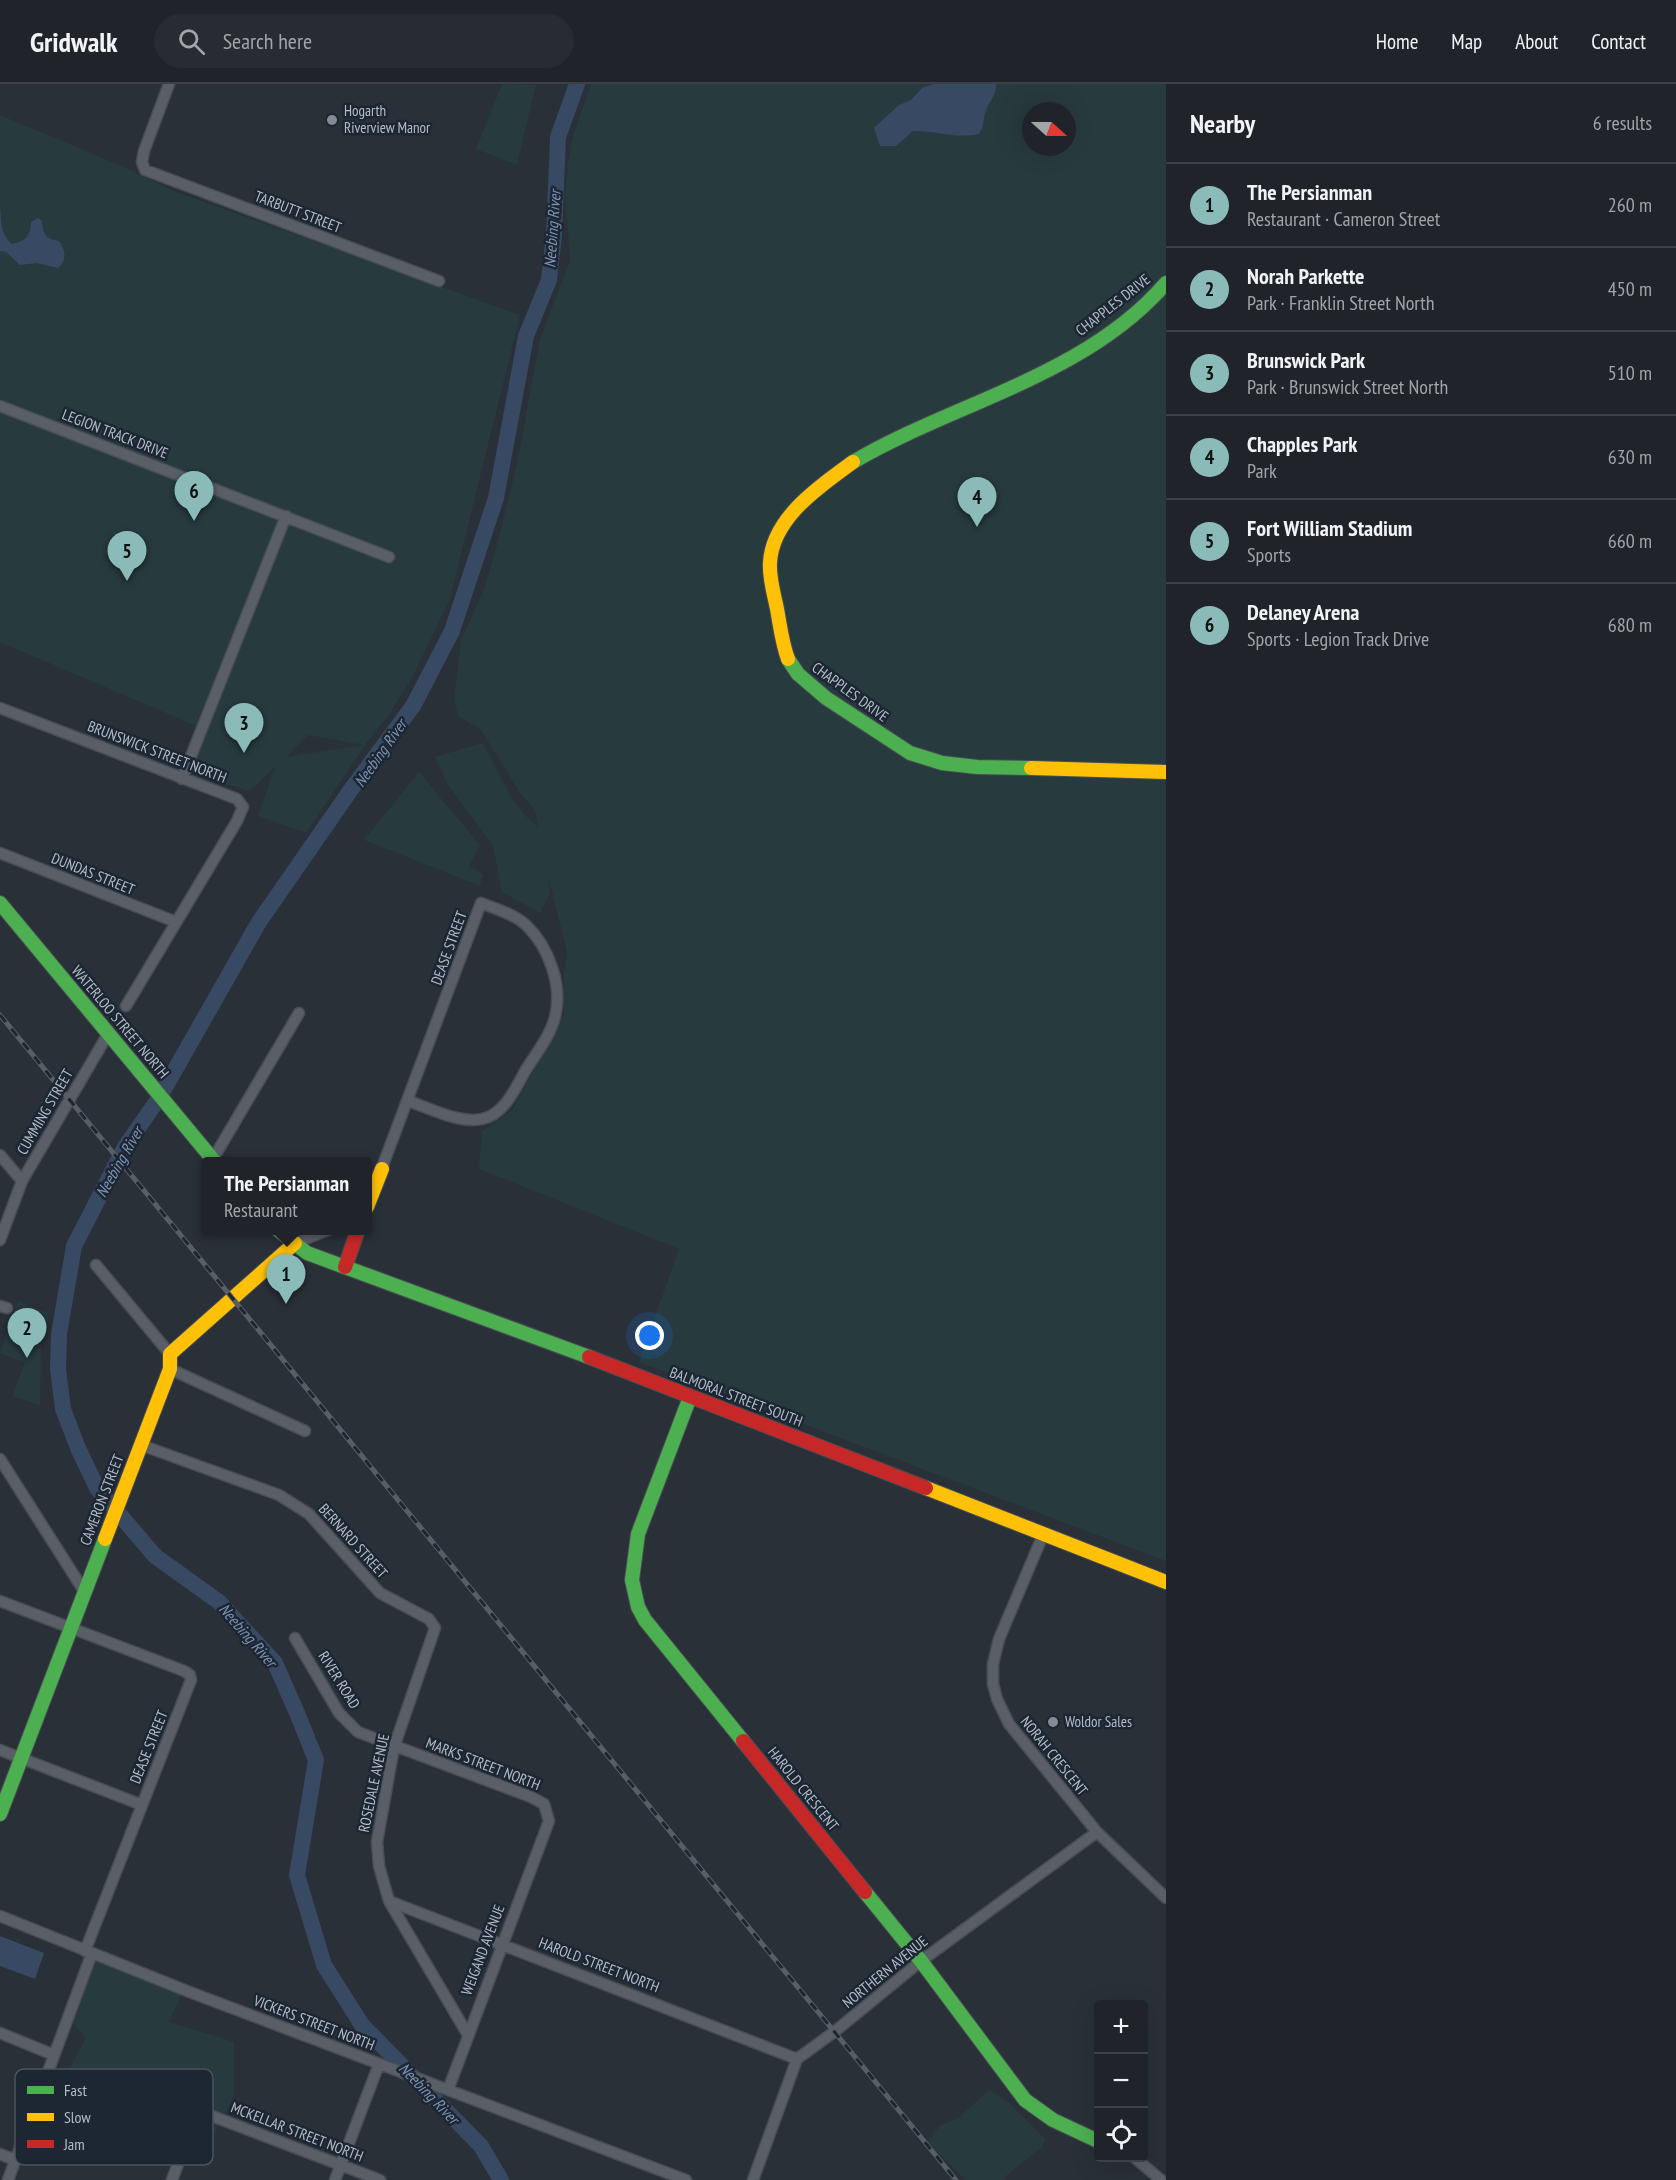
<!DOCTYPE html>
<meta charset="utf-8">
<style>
:root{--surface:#20242a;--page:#282c32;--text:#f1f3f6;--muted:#a2a4a8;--line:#3d4147;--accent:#8bbbb9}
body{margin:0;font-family:"PT Sans Narrow",sans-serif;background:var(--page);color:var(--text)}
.controls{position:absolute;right:18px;bottom:18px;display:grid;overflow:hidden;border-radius:6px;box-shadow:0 6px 24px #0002}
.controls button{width:54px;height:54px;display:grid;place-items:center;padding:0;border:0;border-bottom:2px solid var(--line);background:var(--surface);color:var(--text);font:30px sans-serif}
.compass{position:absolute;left:1022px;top:18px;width:54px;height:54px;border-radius:50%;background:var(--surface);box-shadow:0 6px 24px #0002;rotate:111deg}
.you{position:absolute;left:650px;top:1252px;width:21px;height:21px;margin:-15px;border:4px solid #fff;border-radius:50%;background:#1a73e8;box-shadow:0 0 0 9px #1a73e833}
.badge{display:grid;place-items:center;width:39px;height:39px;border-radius:50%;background:var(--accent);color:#111;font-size:20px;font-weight:700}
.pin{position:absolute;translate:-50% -50px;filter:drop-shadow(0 2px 3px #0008)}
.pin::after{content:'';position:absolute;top:32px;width:21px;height:18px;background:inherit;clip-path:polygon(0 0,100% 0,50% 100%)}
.popup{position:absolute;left:201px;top:1073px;width:171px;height:78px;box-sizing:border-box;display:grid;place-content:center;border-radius:6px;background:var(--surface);filter:drop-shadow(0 2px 4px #0005);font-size:20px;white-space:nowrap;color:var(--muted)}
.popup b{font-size:22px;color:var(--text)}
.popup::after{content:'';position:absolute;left:50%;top:100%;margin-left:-12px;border:12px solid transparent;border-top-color:var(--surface)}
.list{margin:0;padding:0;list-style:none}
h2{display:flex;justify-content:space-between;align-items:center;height:78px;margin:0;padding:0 24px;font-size:26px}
h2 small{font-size:20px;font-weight:400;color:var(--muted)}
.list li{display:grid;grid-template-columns:39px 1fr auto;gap:18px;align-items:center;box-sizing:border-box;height:84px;padding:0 24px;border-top:2px solid var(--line)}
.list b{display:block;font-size:22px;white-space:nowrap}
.list p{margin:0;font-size:20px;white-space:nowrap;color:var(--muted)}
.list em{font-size:20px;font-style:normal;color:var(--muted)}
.icon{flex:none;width:33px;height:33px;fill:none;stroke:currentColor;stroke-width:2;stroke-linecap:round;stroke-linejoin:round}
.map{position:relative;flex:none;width:1166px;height:2096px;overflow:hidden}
header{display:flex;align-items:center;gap:36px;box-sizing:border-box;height:84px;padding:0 30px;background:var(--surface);border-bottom:2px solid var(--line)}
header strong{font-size:28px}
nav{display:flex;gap:33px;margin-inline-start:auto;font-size:21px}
.search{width:420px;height:54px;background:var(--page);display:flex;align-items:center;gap:15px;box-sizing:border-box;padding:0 21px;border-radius:33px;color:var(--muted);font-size:22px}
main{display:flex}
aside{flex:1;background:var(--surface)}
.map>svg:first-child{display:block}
.green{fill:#273a3e;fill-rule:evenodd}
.water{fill:#384963}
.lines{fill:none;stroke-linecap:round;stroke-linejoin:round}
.river{stroke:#384963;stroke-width:16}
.street-casing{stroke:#484c53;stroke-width:13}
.fast-casing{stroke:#484c53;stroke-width:16}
.slow-casing{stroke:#484c53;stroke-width:16}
.jam-casing{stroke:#484c53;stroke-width:16}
.street{stroke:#5a5e66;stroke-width:10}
.fast{stroke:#4caf50;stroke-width:14}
.slow{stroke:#ffc107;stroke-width:14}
.jam{stroke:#c62828;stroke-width:14}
.rail-casing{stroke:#595d64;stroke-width:5}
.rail{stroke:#1d2633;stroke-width:3;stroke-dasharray:9;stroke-linecap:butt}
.poi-dot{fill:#848b96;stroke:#1d2633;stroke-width:2}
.labels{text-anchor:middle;stroke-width:5;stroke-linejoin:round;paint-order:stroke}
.poi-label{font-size:15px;fill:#b4bcc9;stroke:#1d2633;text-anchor:start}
.street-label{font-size:15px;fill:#b4bcc9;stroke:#1d2633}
.water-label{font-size:16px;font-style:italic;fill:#7c92b1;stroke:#1d2633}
.key{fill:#1d2633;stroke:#4a5360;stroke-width:1.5}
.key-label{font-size:16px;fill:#b4bcc9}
</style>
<header>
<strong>Gridwalk</strong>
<div class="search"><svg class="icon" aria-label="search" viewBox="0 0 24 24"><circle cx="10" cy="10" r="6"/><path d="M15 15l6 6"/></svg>Search here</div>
<nav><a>Home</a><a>Map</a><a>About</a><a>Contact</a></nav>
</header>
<main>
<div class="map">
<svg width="1166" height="2096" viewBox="0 0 1166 2096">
<rect width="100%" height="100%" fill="#2a3038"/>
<!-- green -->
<path class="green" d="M502 0 536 1 517 81 476 65Z
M591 0H1166V191L1117 237 1055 276 1138 232 1166 208V684C1113 683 1060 682 1007 679 979 678 948 679 922 669 897 659 875 640 853 625 833 611 806 599 794 576 788 564 786 550 783 537 778 516 770 487 776 465 784 438 829 398 853 384 872 372 886 369 899 349 848 372 788 405 766 460 760 474 765 494 767 509 771 527 779 573 789 587 807 612 889 667 918 677 951 688 987 688 1021 690 1069 693 1118 694 1166 695V1477L639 1278 679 1165 479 1085 482 1047 512 1026 564 931V891L567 867 548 792 550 809 540 829 502 808 493 762 446 698 435 673 482 659C501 688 509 721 538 743L535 727 519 707 481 646 458 632 454 614 461 557 484 505 497 461 517 380 540 255 570 177 565 107 568 77 574 49ZM1031 27H1067V63H1031ZM1048 280 966 325 961 320V319Z
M0 31 117 80 174 107 520 231 450 515 413 592 390 629 365 661 306 749 258 732 275 683 250 707 193 691 194 688 191 686 208 647 0 558ZM308 651 363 661 286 673Z
M419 688 480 761 469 782 483 790 480 802 364 756Z
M18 1217 49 1229 41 1261 40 1321 12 1312 25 1279 0 1269Z
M94 1877 182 1909 169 1938 234 1958V2011L230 2021 213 2050 80 1998 70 1984 86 1954 72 1938Z
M989 2006 1007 2017 1045 2055 1042 2063 1007 2091 1003 2096H966L927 2057 941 2041 958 2034Z"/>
<!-- water -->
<path class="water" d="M933 0H996C997 11 989 17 986 27 982 36 985 41 979 50 956 55 935 46 913 47L896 62H880L874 44 899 21 911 16 922 4Z
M0 123C2 141 0 149 12 160 25 157 31 152 31 138L38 134 42 137C43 151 46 155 59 157 66 166 67 177 58 184L37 179 20 181 6 168 0 167Z
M0 1852 44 1869 35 1895 0 1882Z"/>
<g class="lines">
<!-- river -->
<path class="river" d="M501 2096 481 2062 362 1941 324 1881 297 1791 316 1676 297 1629 275 1579 219 1518 155 1472 97 1404 78 1364 63 1325 58 1285 59 1250 74 1162 125 1063 159 1014 259 838 350 707 413 622 452 547 496 414 526 252 549 196 554 151 558 53 577 0"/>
<defs>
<path id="street" d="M169 0 144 67 142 78 145 86 439 197
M0 322 389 473
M0 624 237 715 243 723 237 737 126 922
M182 695 286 432
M0 769 176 838
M0 1071 22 1097
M213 1075 299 929
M380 1089 481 819C496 825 514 830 526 841 549 863 563 902 555 933 550 953 534 972 524 989 515 1006 503 1031 482 1035 459 1040 430 1024 408 1017
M0 1156 22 1097 108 950
M295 1159 328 1146
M96 1181 170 1270
M0 1222 7 1224
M170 1285 305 1347
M141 1361 279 1411 309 1430 380 1509 429 1535 435 1544 394 1663 377 1758 379 1782 389 1817 468 1951
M0 1375 84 1507
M1043 1451 999 1555 993 1580V1600L997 1615 1009 1640 1097 1748 1166 1814
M0 1517 184 1587 190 1591 191 1596 85 1867
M295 1554 339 1629 358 1648 531 1713 544 1720 549 1737 448 2006
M0 1666 142 1721
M389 1817 797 1975
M0 1832 187 1907 686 2096
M0 1949 54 1971
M0 2070 15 2076
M1135 2074 1161 2096
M8 2096 92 1869
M172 2096 194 2036 202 2030 212 2032 380 2096
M335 2096 379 1980
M753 2096 797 1975 834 1948 921 1877 1097 1748"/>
<path id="fast" d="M853 378C955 318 1086 292 1166 199
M788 575 798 590 826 614 910 669 942 679 977 683 1031 684
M0 819 215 1078
M278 1146 307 1169 589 1273
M690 1313 638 1450 632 1496 638 1523 645 1536 743 1657
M0 1730 105 1455
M865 1808 921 1877 1025 2016 1053 2036 1098 2057"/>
<path id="slow" d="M788 575C782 559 780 541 777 525 774 510 769 494 770 479 772 434 820 402 853 378
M1031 684 1166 688
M367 1123 382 1085
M926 1404 1166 1498
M105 1455 170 1285V1270L295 1159"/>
<path id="jam" d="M345 1183 358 1146
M589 1273 926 1404
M743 1657 865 1808"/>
</defs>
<!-- street casing -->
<use href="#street" class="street-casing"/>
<!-- fast casing -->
<use href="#fast" class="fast-casing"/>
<!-- slow casing -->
<use href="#slow" class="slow-casing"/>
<!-- jam casing -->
<use href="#jam" class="jam-casing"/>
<!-- street -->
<use href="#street" class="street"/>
<!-- fast -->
<use href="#fast" class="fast"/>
<!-- slow -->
<use href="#slow" class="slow"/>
<!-- jam -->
<use href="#jam" class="jam"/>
<defs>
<path id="rail" d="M0 931 956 2096"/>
</defs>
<!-- rail casing -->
<use href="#rail" class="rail-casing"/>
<!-- rail -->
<use href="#rail" class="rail"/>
</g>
<!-- markers -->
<g class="poi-dot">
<circle cx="332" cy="36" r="6"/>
<circle cx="1053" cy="1638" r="6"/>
</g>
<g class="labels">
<!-- poi labels -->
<g class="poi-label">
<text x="344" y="32">Hogarth<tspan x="344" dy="17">Riverview Manor</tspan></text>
<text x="1065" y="1643">Woldor Sales</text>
</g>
<!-- street labels -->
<g class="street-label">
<text transform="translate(298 128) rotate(21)" y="5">TARBUTT STREET</text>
<text transform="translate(1113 221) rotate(-38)" y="5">CHAPPLES DRIVE</text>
<text transform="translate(115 350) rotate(21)" y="5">LEGION TRACK DRIVE</text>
<text transform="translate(850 608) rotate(36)" y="5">CHAPPLES DRIVE</text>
<text transform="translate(157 668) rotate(21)" y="5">BRUNSWICK STREET NORTH</text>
<text transform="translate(93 790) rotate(22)" y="5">DUNDAS STREET</text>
<text transform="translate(449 864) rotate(-70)" y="5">DEASE STREET</text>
<text transform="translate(120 938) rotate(50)" y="5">WATERLOO STREET NORTH</text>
<text transform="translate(45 1028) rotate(-60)" y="5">CUMMING STREET</text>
<text transform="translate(736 1313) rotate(21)" y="5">BALMORAL STREET SOUTH</text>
<text transform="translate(102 1416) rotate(-69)" y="5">CAMERON STREET</text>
<text transform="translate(353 1457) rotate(48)" y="5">BERNARD STREET</text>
<text transform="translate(339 1596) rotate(58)" y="5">RIVER ROAD</text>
<text transform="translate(149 1663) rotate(-68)" y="5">DEASE STREET</text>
<text transform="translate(1054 1672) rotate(51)" y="5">NORAH CRESCENT</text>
<text transform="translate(483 1680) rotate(21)" y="5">MARKS STREET NORTH</text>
<text transform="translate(374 1699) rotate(-78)" y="5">ROSEDALE AVENUE</text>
<text transform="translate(803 1705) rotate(51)" y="5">HAROLD CRESCENT</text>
<text transform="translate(483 1866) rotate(-69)" y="5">WEIGAND AVENUE</text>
<text transform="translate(599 1881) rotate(21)" y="5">HAROLD STREET NORTH</text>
<text transform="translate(885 1888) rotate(-39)" y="5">NORTHERN AVENUE</text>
<text transform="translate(314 1939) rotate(21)" y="5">VICKERS STREET NORTH</text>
<text transform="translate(297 2048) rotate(21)" y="5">MCKELLAR STREET NORTH</text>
</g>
<!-- water labels -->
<g class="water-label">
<text transform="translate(552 145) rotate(-86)" y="6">Neebing River</text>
<text transform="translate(380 669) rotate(-55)" y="6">Neebing River</text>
<text transform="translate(119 1078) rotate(-60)" y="6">Neebing River</text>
<text transform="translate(248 1551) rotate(49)" y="6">Neebing River</text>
<text transform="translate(429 2009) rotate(46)" y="6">Neebing River</text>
</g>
</g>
<!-- legend -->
<rect x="15" y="1985" width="198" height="96" rx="9" class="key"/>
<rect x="27" y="2002" width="27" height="8" fill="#4caf50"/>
<rect x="27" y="2029" width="27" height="8" fill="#ffc107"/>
<rect x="27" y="2056" width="27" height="8" fill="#c62828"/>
<g class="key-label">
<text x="64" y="2012">Fast</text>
<text x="64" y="2039">Slow</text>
<text x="64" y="2066">Jam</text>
</g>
</svg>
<div class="controls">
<button>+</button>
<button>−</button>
<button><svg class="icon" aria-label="locate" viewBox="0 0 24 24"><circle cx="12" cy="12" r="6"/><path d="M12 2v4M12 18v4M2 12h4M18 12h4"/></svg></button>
</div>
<svg class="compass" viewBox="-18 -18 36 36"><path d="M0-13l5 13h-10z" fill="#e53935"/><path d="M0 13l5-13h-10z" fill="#a2a4a8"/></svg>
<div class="you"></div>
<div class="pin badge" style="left:286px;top:1220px">1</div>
<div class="popup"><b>The Persianman</b>Restaurant</div>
<div class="pin badge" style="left:27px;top:1274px">2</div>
<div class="pin badge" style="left:244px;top:669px">3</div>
<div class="pin badge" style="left:977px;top:443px">4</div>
<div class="pin badge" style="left:127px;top:497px">5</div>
<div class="pin badge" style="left:194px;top:437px">6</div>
</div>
<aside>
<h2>Nearby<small>6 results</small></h2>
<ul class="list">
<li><span class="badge">1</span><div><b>The Persianman</b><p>Restaurant · Cameron Street</p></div><em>260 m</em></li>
<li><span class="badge">2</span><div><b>Norah Parkette</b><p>Park · Franklin Street North</p></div><em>450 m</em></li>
<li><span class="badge">3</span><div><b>Brunswick Park</b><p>Park · Brunswick Street North</p></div><em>510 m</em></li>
<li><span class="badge">4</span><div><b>Chapples Park</b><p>Park</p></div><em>630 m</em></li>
<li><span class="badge">5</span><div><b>Fort William Stadium</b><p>Sports</p></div><em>660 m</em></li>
<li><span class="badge">6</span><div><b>Delaney Arena</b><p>Sports · Legion Track Drive</p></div><em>680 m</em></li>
</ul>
</aside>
</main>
